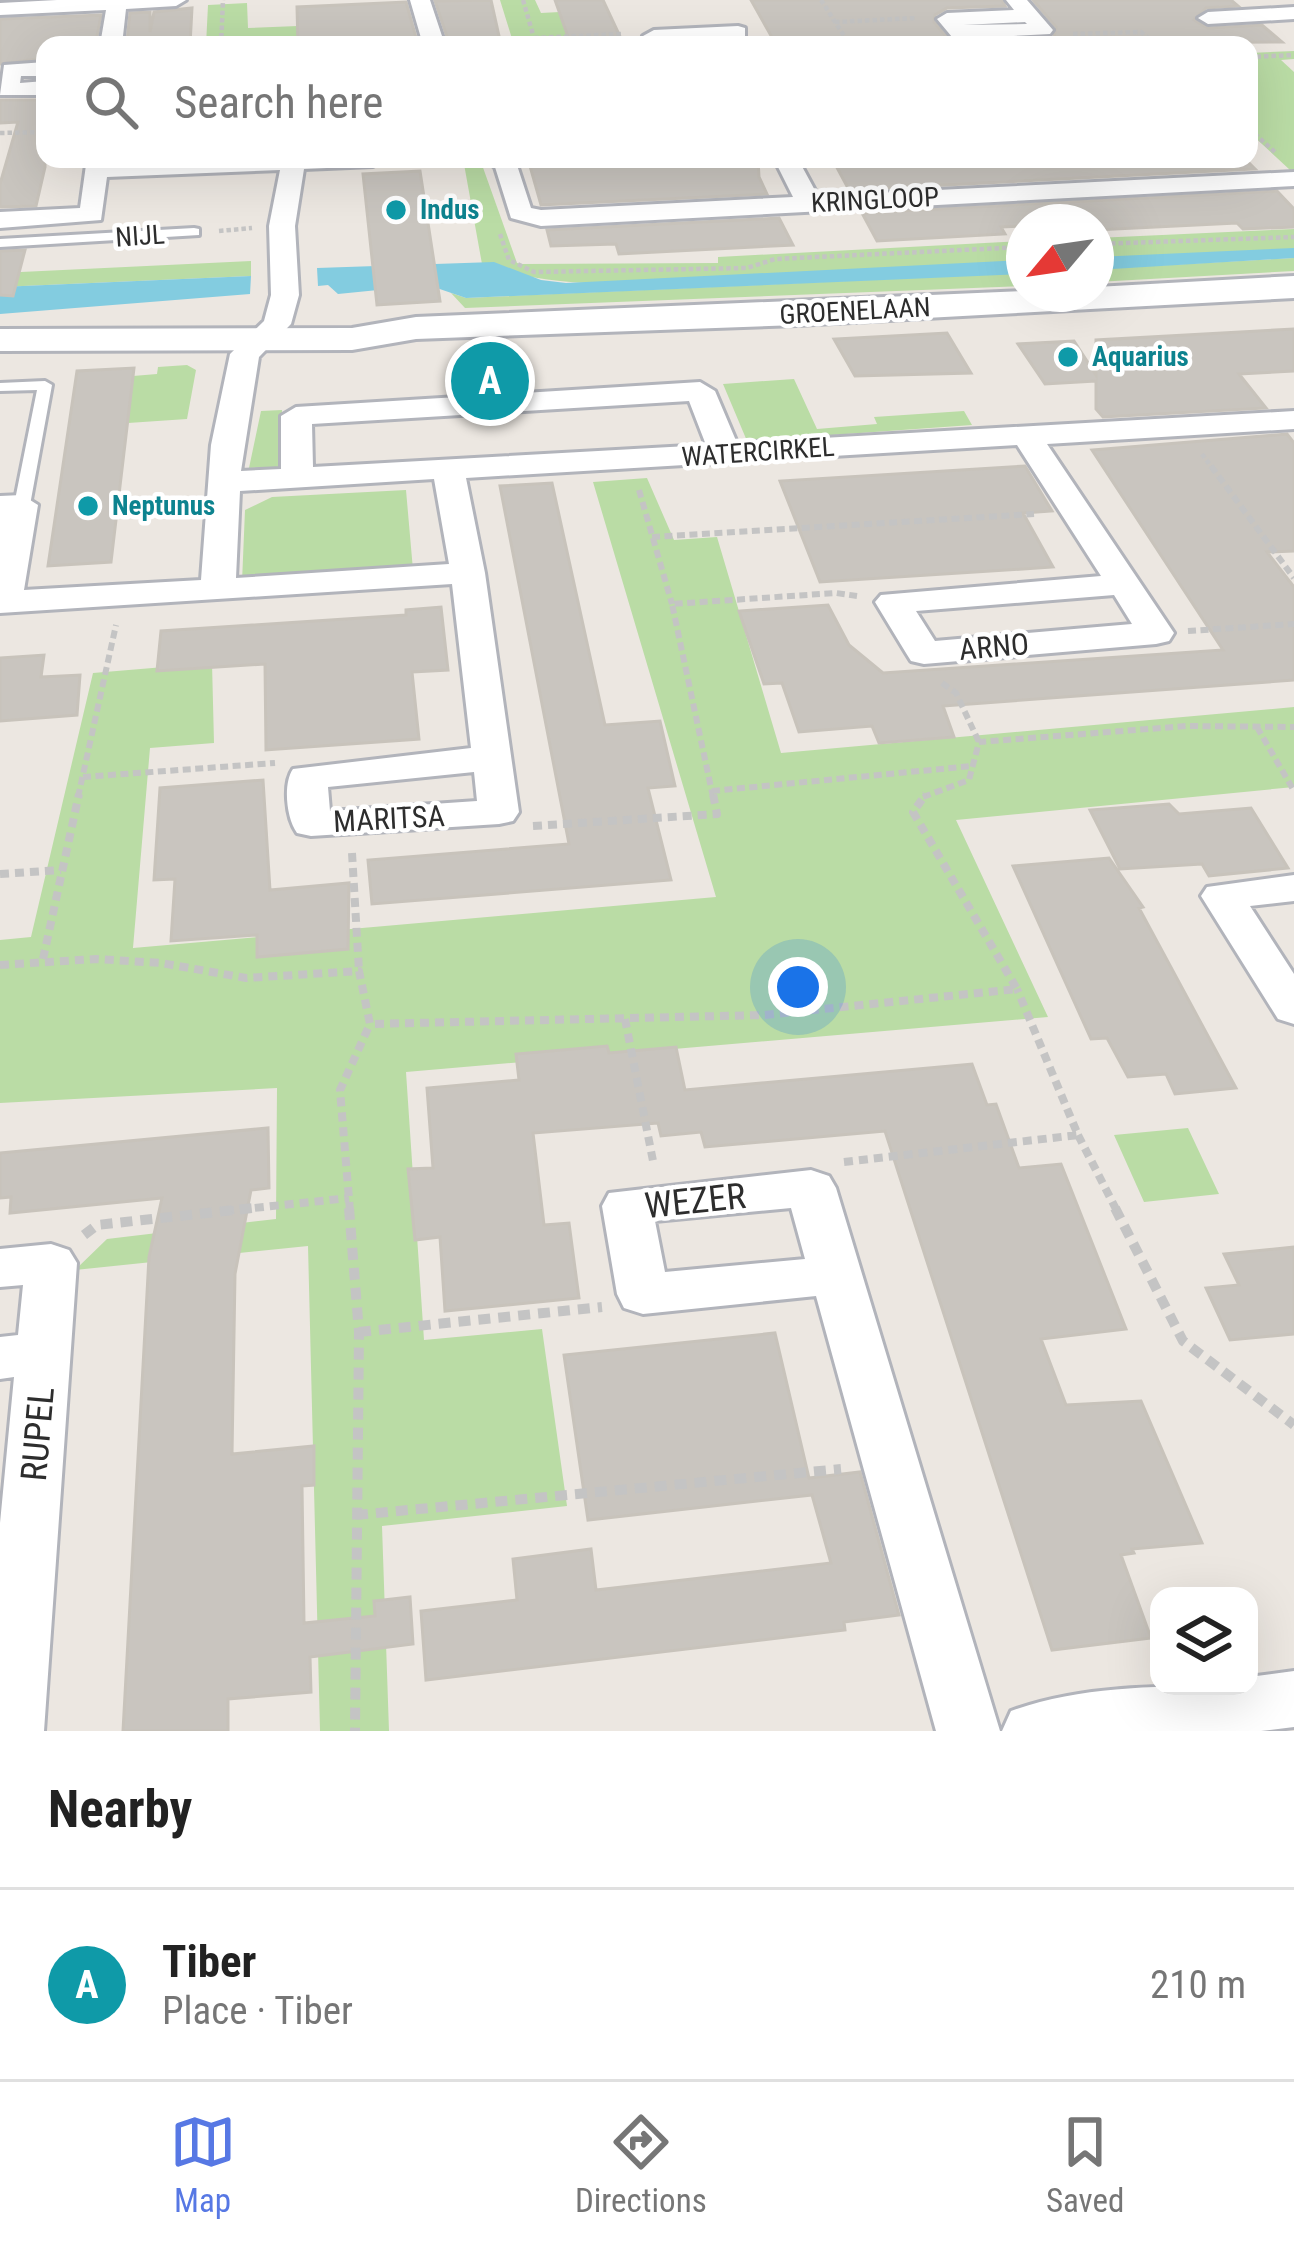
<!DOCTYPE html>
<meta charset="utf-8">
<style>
:root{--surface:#fff;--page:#f6f6f6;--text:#222;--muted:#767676;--line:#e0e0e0;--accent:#5778e4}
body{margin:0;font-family:"Roboto Condensed",sans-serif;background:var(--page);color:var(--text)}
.controls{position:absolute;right:36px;bottom:36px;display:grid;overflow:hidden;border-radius:24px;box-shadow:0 12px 48px #0002}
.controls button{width:108px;height:108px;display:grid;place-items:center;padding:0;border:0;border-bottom:3px solid var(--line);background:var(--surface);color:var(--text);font:60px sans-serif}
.compass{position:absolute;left:1006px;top:204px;width:108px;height:108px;border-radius:50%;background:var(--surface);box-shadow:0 12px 48px #0002;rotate:241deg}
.you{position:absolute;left:798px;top:987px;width:42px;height:42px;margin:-30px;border:9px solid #fff;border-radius:50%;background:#1a73e8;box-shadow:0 0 0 18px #1a73e833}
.badge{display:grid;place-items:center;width:78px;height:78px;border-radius:50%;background:var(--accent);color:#fff;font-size:39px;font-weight:700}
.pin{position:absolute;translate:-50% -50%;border:6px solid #fff;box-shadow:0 3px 12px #0006}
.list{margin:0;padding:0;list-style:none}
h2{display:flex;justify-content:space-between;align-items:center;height:156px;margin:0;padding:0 48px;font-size:51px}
h2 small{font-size:39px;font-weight:400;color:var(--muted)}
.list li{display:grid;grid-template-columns:78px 1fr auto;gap:36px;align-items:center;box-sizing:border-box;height:192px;padding:0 48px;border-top:3px solid var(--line)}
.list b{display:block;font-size:45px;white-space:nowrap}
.list p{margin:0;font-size:39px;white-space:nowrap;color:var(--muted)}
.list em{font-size:39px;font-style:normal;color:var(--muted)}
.icon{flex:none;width:66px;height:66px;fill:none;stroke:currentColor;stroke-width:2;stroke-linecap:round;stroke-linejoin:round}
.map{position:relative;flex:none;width:1294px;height:1731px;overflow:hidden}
.search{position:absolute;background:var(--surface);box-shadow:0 12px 48px #0002;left:36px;right:36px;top:36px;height:132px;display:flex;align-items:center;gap:30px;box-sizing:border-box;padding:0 42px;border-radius:24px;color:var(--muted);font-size:45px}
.sheet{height:348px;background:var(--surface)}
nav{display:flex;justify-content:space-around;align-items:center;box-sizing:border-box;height:168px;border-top:3px solid var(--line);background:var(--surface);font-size:33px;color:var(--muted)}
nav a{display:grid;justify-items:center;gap:6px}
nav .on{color:var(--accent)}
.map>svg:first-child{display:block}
.green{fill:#badca5}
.water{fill:#83cce0}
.building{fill:#c9c5bf;stroke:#c8c3bb;stroke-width:3}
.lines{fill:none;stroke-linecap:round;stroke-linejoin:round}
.service-casing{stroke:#b2b4bb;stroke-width:6}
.minor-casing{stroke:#b2b4bb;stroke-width:6}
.tertiary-casing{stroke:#b2b4bb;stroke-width:6}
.path-far3{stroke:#c4c4c4;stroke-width:4.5;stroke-dasharray:4.5 3;stroke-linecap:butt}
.path-far2{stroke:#c4c4c4;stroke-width:6;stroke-dasharray:8 4.5;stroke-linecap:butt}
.path-far1{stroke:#c4c4c4;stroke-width:8;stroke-dasharray:9 6;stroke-linecap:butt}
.path{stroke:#c4c4c4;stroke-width:10;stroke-dasharray:12 8;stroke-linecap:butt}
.service{fill:#fff;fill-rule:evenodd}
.minor{fill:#fff;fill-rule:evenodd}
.tertiary{fill:#fff;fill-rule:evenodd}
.culture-dot{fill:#0f9aa8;stroke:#fff;stroke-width:4.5}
.labels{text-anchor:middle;stroke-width:9;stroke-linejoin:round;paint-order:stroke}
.far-street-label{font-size:27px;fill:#2d2d2d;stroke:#fff}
.far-culture-label{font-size:27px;font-weight:bold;fill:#0d838f;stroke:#fff;text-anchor:start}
.street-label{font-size:30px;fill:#2d2d2d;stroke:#fff}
.near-street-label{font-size:36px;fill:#2d2d2d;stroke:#fff}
</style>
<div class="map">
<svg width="1294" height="1731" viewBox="0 0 1294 1731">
<rect width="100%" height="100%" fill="#ece7e1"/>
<!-- green -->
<path class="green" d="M500 0H535L541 13 598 10 610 38 514 45Z
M247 3 248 28 298 26 299 45H206L208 5Z
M1294 51V59L1281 60 1294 72V169L1290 170 1249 132V53Z
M481 162 517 263 522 264 718 263V257L1024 241V261C919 268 815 276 710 280 626 283 563 291 482 264L464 164Z
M1294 229V249L1096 258V238Z
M1294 258V271L1096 282V269Z
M251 261V276L0 287V273Z
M1024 273V286L465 308 451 293 466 298Z
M187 365 196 370 187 419 128 423 133 376 157 374 158 367Z
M794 379 817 429 877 424 874 417 964 411 972 425 747 441 723 384Z
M282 410 281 467 249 468 261 411Z
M647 478 674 540 717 537 781 753 1294 707V787L956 820 1048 1017 406 1072 424 1340 542 1329 567 1506 382 1526 389 1731H320L308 1246 75 1270 107 1239 276 1219 277 1088 0 1103V940L31 937 93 673 212 663 214 743 150 748 133 948 716 897 593 482Z
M406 490 413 570 242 582 245 510 272 497Z
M1188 1128 1219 1194 1144 1202 1114 1135Z"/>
<!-- water -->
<path class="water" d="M1294 248V258L1096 270V257Z
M1024 260V274L466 298 428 285 338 294 328 285 318 286 317 268 494 262 541 280 566 283Z
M251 276 250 294 0 314V287Z"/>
<!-- building -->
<path class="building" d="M491 0 501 45H462L461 39 448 40 435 1Z
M555 0H603L624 45H571Z
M751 0H1002L1005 6 947 8 935 15 934 22 949 40 959 44 1054 37 1056 27 1033 0H1231L1238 6 1206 8 1194 20 1208 28 1262 25 1282 42 887 45 881 38 779 42 774 41Z
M406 2 417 41 298 45 297 7Z
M192 8 190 45 127 41 130 13 150 12V32L154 12Z
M101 15 96 42 45 44V58L0 64V19Z
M0 100H45V167L36 206 0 207V184L18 122 0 123Z
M528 159H758L759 177 767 194 541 205Z
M965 159H973L978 166 1245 159 1255 169 849 190 835 164Z
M420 171 440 301 377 305 363 174Z
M1277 191 1294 209V227L1243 229 1237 223 1096 230V222H1024V226L1001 227 1005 234 877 241 862 213Z
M779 218 793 245 619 254 616 244 551 246 547 230Z
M25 250 13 296 0 295V251Z
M1294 329V371L1239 374 1266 408 1103 417 1096 409V381L1045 384 1018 344 1074 341 1096 375V340Z
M947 333 971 373 855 376 834 339Z
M134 368 111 562 48 566 77 371Z
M1287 434 1294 443V551L1267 552 1294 587V680L943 706 954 737 879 743 872 726 799 732 782 683 764 684 739 611 828 605 849 645 883 673 1223 650 1092 450Z
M1025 466 1052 511 1023 513 1053 567 820 582 780 481Z
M552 483 605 725 660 721 675 786 648 788 671 880 372 904 368 860 569 844 500 486Z
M441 607 448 670 412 672 419 739 266 750 265 664 157 671 161 631 406 615V610Z
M44 655 41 677 80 675 77 715 0 721V658Z
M263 780 270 890 349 883 348 949 257 957V935L171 941 175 879 154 880 160 788Z
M1169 804 1179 814 1251 808 1288 868 1209 876 1202 864 1120 869 1090 810Z
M1109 858 1143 907 1139 908 1236 1088 1175 1094 1166 1074 1128 1077 1107 1038 1091 1039 1013 866Z
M607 1046 609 1053 676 1047 685 1090 972 1064 987 1105 996 1104 1019 1168 1061 1164 1126 1329 1041 1339 1066 1405 1141 1401 1202 1543 1132 1549 1134 1553 1121 1555 1151 1638 1052 1650 885 1131 705 1147 701 1132 661 1136 658 1123 533 1133 544 1225 569 1223 579 1298 445 1311 440 1237 415 1240 408 1169 433 1168 427 1088 519 1080 516 1054Z
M268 1128 269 1188 251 1190 235 1274 232 1454 314 1446V1485L302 1486 304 1623 375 1616 374 1601 410 1597 413 1644 310 1657 311 1692 228 1699V1731H123L149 1257 162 1198 10 1213 11 1197 0 1198V1153Z
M1294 1247V1334L1230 1340 1206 1288 1239 1285 1224 1254Z
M775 1333 809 1478 860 1472 899 1615 844 1622 845 1630 426 1680 421 1611 517 1600 513 1559 591 1549 596 1590 831 1563 812 1495 588 1520 564 1355Z"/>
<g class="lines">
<defs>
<path id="service" d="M194 228 199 229V235L0 247V239Z
M45 381 52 385 30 505 22 510 14 505 37 390 0 391V383Z"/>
<path id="minor" d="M57 0H186L176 6 126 9 122 45H100L106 10 0 15V3Z
M410 0H430L445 45H423Z
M1006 0H1027L1053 30 1050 34 959 39 952 37 937 19 947 13 1014 10ZM1025 22 1027 24 963 25Z
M1294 7V19L1208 24 1198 18 1208 12Z
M738 26 745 28V36L648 45 643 36 654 30Z
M45 62V76H21L20 83 45 81V95H0L4 65Z
M189 159H385L373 166 304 169 295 226 299 295 291 324 259 357 241 471 281 469V416L296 407 700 382 715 391 737 443 1294 411V429L1047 444 1174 633 1169 641 1156 644 924 664 911 661 906 653 875 602 881 595 1101 576 1017 445 466 478 485 573 519 812 513 821 499 824 311 836 297 833C286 818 283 783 293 769L471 748 452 584 0 613V496L22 495 38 505 24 590 201 580 211 445 230 354 264 321 271 295 269 226 280 170 107 177 101 220 0 228V212L80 208 86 165ZM689 401 706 445 313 467 312 424ZM434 479 449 564 236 578 240 491ZM1114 595 1132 624 935 641 916 611ZM474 772 477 801 330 811 328 787Z
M484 159H515L531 208 541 210 793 197 774 159H798L818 196 1294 172V186L541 226 511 218 495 167Z
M1294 875V901L1250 906 1294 974V1024L1278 1019 1201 896 1207 887Z
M811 1170 829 1176 836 1188 1000 1731H936L816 1296 643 1314 624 1308 617 1294 602 1206 609 1193ZM791 1208 805 1259 665 1272 655 1221Z
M51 1244 69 1250 77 1263 44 1731H0V1523L14 1377 0 1379V1337L18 1335 23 1285 0 1287V1249Z
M1294 1671V1727L1261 1731H1002L1011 1711C1084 1684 1173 1686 1249 1686V1677Z"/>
<path id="tertiary" d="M1294 276V298L797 325 416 339 352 350 0 351V329L352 328 416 317 1024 291 1096 294V287Z"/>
</defs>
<!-- service casing -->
<use href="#service" class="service-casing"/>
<!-- minor casing -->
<use href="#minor" class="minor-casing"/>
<!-- tertiary casing -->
<use href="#tertiary" class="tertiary-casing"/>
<!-- path-far3 -->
<path class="path-far3" d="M523 0 536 45
M821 0 850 45
M835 22 917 18
M1073 34 1141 32 1156 45
M534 38 622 34
M221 45 223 0
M1249 57 1294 55
M1249 129 1275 152
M0 133 45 132
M219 231 252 228
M500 234 509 260 534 272 747 268 775 259 1024 247
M1096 244 1294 237
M1202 454 1213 469"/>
<!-- path-far2 -->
<path class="path-far2" d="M1211 466 1294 578
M639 490 672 604
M652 537 1034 514
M1188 631 1294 624
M942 683 956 693 979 742
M1257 727 1294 791
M83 777 275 763
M712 791 972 766
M78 797 116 625
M713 797 672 604 836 593 857 596
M923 797 969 780 979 742 1187 726 1294 727"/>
<!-- path-far1 -->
<path class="path-far1" d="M533 826 717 814 713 794
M352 853 359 971
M0 874 61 870
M43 959 79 794
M0 965 96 959 161 963 246 978 359 971 370 1024 765 1015 1017 989 913 812 926 794
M625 1019 654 1166
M1078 1135 1117 1211
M844 1162 1078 1135 1017 989
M225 1211 349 1198
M350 1211 340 1090 370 1024"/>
<!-- path -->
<path class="path" d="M349 1208 359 1332 355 1731
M1115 1208 1183 1341 1294 1425
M84 1235 97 1225 253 1208
M359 1332 602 1307
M356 1515 841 1469"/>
<!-- service -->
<use href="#service" class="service"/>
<!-- minor -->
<use href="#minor" class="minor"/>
<!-- tertiary -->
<use href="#tertiary" class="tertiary"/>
</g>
<!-- markers -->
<g class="culture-dot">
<circle cx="396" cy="210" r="12"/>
<circle cx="1068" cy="357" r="12"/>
<circle cx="88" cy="506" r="12"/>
</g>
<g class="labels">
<!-- far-street labels -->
<g class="far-street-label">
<text transform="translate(875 200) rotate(-3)" y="9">KRINGLOOP</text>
<text transform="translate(140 236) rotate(-4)" y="9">NIJL</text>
<text transform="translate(855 311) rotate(-3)" y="9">GROENELAAN</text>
<text transform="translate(758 452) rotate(-4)" y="9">WATERCIRKEL</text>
</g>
<!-- far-culture labels -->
<g class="far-culture-label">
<text x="420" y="219">Indus</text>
<text x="1092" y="366">Aquarius</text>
<text x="112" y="515">Neptunus</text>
</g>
<!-- street labels -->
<g class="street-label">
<text transform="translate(994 647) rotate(-5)" y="10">ARNO</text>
<text transform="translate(389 819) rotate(-3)" y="10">MARITSA</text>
</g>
<!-- near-street labels -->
<g class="near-street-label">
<text transform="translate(695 1200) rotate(-6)" y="13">WEZER</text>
<text transform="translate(37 1434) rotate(-85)" y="13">RUPEL</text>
</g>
</g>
</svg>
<div class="controls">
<button><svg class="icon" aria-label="layers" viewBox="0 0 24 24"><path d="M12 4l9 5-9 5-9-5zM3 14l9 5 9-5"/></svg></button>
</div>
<svg class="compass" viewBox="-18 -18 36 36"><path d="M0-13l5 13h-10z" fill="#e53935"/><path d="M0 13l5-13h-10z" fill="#767676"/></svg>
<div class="you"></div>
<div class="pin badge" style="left:490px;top:381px;background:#0f9aa8">A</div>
<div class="search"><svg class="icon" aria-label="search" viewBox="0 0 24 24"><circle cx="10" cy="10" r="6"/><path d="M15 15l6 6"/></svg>Search here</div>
</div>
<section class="sheet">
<h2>Nearby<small></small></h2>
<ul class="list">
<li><span class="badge" style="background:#0f9aa8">A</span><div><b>Tiber</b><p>Place · Tiber</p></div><em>210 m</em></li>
</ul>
</section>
<nav>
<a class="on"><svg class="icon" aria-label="map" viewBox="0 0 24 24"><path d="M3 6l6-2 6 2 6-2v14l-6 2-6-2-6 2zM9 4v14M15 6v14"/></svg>Map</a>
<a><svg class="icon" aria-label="directions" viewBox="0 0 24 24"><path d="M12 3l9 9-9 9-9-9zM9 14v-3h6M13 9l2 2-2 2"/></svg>Directions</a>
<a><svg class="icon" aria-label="saved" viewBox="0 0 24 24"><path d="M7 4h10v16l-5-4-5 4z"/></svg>Saved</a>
</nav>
